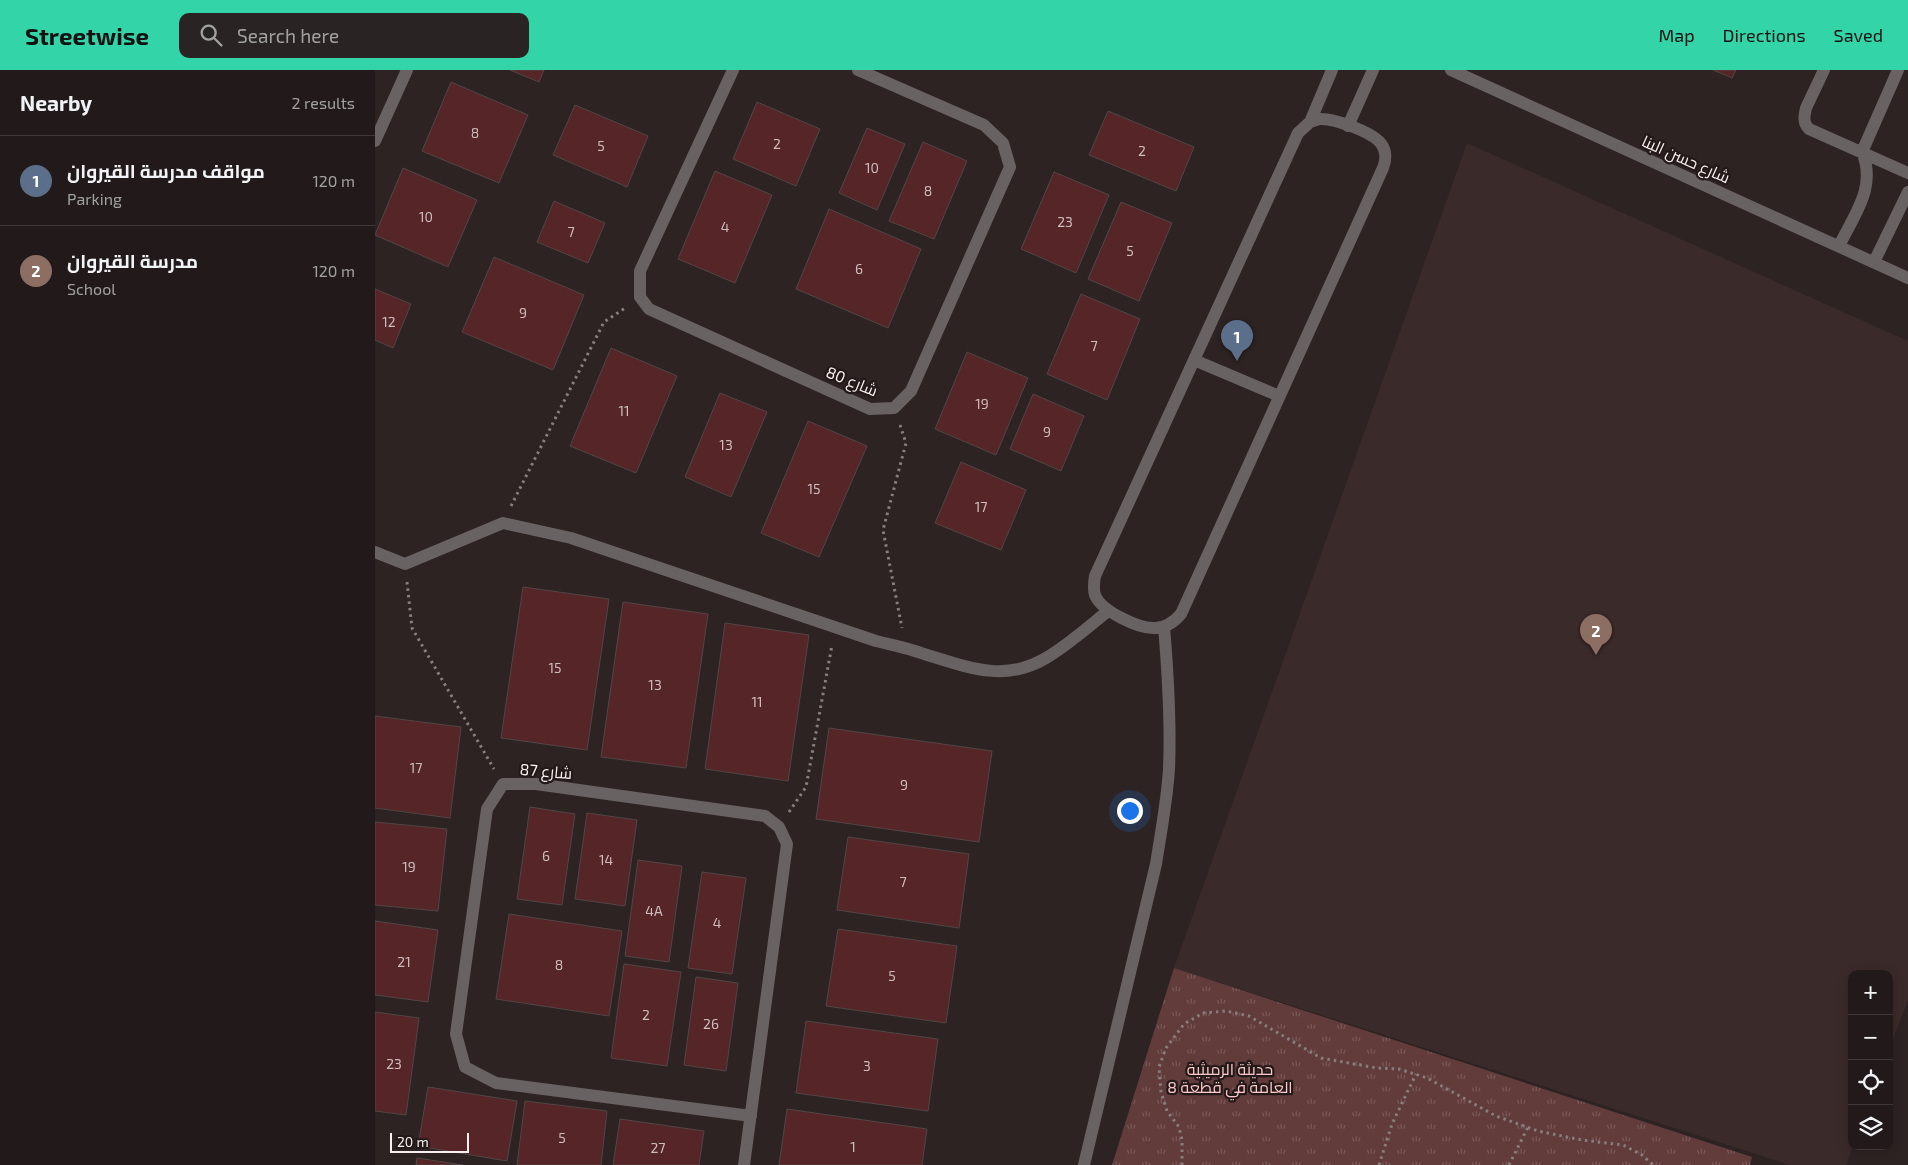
<!DOCTYPE html>
<meta charset="utf-8">
<style>
:root{--surface:#221a1a;--page:#2a2323;--text:#f1f3f6;--muted:#a2a1a2;--line:#3f3839;--accent:#33d4a8}
body{margin:0;font-family:"Exo 2",Cairo,sans-serif;background:var(--page);color:var(--text)}
.controls{position:absolute;right:15px;bottom:15px;display:grid;overflow:hidden;border-radius:10px;box-shadow:0 2px 12px #0003}
.controls button{width:45px;height:45px;display:grid;place-items:center;padding:0;border:0;border-bottom:1px solid var(--line);background:var(--surface);color:var(--text);font:25px sans-serif}
.scale{position:absolute;left:15px;bottom:12px;width:79px;box-sizing:border-box;padding-left:5px;border:2px solid #f8f0f0;border-top:0;font-size:14px;line-height:18px;white-space:nowrap;color:#f8f0f0;-webkit-text-stroke:4px #231919;paint-order:stroke}
.you{position:absolute;left:754px;top:740px;width:18px;height:18px;margin:-12px;border:4px solid #fff;border-radius:50%;background:#1a73e8;box-shadow:0 0 0 8px #1a73e833}
.badge{display:grid;place-items:center;width:32px;height:32px;border-radius:50%;background:var(--accent);color:#fff;font-size:16px;font-weight:700}
.pin{position:absolute;translate:-50% -41px;filter:drop-shadow(0 1px 2px #0008)}
.pin::after{content:'';position:absolute;top:26px;width:18px;height:15px;background:inherit;clip-path:polygon(0 0,100% 0,50% 100%)}
.list{margin:0;padding:0;list-style:none}
h2{display:flex;justify-content:space-between;align-items:center;height:65px;margin:0;padding:0 20px;font-size:21px}
h2 small{font-size:16px;font-weight:400;color:var(--muted)}
.list li{display:grid;grid-template-columns:32px 1fr auto;gap:15px;align-items:center;box-sizing:border-box;height:90px;padding:0 20px;border-top:1px solid var(--line)}
.list b{display:block;font-size:19px;white-space:nowrap}
.list p{margin:0;font-size:16px;white-space:nowrap;color:var(--muted)}
.list em{font-size:16px;font-style:normal;color:var(--muted)}
.icon{flex:none;width:28px;height:28px;fill:none;stroke:currentColor;stroke-width:2;stroke-linecap:round;stroke-linejoin:round}
.map{position:relative;flex:none;width:1533px;height:1095px;overflow:hidden}
header{display:flex;align-items:center;gap:30px;box-sizing:border-box;height:70px;padding:0 25px;background:var(--accent);color:#111}
header strong{font-size:24px}
nav{display:flex;gap:28px;margin-inline-start:auto;font-size:18px}
.search{width:350px;height:45px;background:var(--page);display:flex;align-items:center;gap:12px;box-sizing:border-box;padding:0 18px;border-radius:10px;color:var(--muted);font-size:19px}
main{display:flex}
aside{flex:1;background:var(--surface)}
.map>svg:first-child{display:block}
.built{fill:#3b2a2a}
.park{fill:url(#park-tufts)}
.building{fill:#552527;stroke:#524646}
.lines{fill:none;stroke-linecap:round;stroke-linejoin:round}
.path{stroke:#877e7d;stroke-width:3;stroke-dasharray:2.5 4;stroke-linecap:butt}
.minor{stroke:#686362;stroke-width:12}
.labels{text-anchor:middle;stroke-width:4.5;stroke-linejoin:round;paint-order:stroke}
.number-label{font-size:14px;fill:#cfbdbe}
.street-label{font-size:16px;fill:#f8f0f0;stroke:#231919}
.park-label{font-size:16px;fill:#fdc8c8;stroke:#231919}
</style>
<header>
<strong>Streetwise</strong>
<div class="search"><svg class="icon" aria-label="search" viewBox="0 0 24 24"><circle cx="10" cy="10" r="6"/><path d="M15 15l6 6"/></svg>Search here</div>
<nav><a>Map</a><a>Directions</a><a>Saved</a></nav>
</header>
<main>
<aside>
<h2>Nearby<small>2 results</small></h2>
<ul class="list">
<li><span class="badge" style="background:#5c6f8a">1</span><div><b>مواقف مدرسة القيروان</b><p>Parking</p></div><em>120 m</em></li>
<li><span class="badge" style="background:#8d6e63">2</span><div><b>مدرسة القيروان</b><p>School</p></div><em>120 m</em></li>
</ul>
</aside>
<div class="map">
<svg width="1533" height="1095" viewBox="0 0 1533 1095">
<defs>
<pattern id="park-tufts" width="24" height="20" patternUnits="userSpaceOnUse" patternTransform="scale(1.25)"><rect width="24" height="20" fill="#623b3b"/><path d="M3 7l-1-3M5 7V3M7 7l1-3M15 17l-1-3M17 17v-4M19 17l1-3" fill="none" stroke="#795858"/></pattern>
</defs>
<rect width="100%" height="100%" fill="#2d2322"/>
<!-- built -->
<path class="built" d="M1092 73 1533 271V930L1514 980V904H1477V1076H1478L1471 1095H1415L799 898Z"/>
<!-- park -->
<path class="park" d="M799 898 1377 1087 1375 1095H737Z"/>
<!-- building -->
<path class="building" d="M135 0H169L164 12Z
M1338 0H1361L1357 8Z
M76 12 153 45 124 113 47 81Z
M382 32 445 59 421 116 358 89Z
M200 35 273 66 252 117 178 85Z
M733 41 819 77 801 121 714 85Z
M492 58 530 74 502 140 464 123Z
M548 72 592 91 559 169 514 151Z
M28 98 102 130 73 197 0 165Z
M340 101 397 125 360 213 303 189Z
M679 102 734 125 701 203 646 179Z
M179 131 230 153 213 193 162 172Z
M746 132 797 153 764 231 713 209Z
M454 139 546 179 513 258 421 219Z
M119 187 209 225 178 300 87 262Z
M0 219 36 234 18 278 0 270Z
M706 224 765 249 732 330 672 304Z
M236 278 302 306 261 403 195 376Z
M592 282 653 308 621 385 560 359Z
M345 323 392 342 356 427 310 407Z
M658 324 709 346 686 401 635 379Z
M433 351 492 376 444 487 386 463Z
M586 392 651 420 626 480 560 453Z
M148 517 234 529 212 680 126 668Z
M248 532 333 544 311 698 226 687Z
M350 553 434 565 413 711 330 699Z
M0 646 86 657 75 748 0 738Z
M454 658 617 681 604 772 441 749Z
M155 737 200 744 187 835 142 829Z
M212 743 262 750 250 836 200 829Z
M0 752 72 759 63 841 0 835Z
M473 767 594 784 584 858 462 840Z
M263 790 307 796 294 892 250 886Z
M327 802 371 808 357 904 313 898Z
M134 844 247 861 234 946 121 929Z
M0 851 63 860 53 932 0 925Z
M463 859 582 876 571 953 451 936Z
M249 894 306 902 292 996 236 988Z
M321 907 363 913 351 1001 309 995Z
M0 942 44 948 31 1045 0 1041Z
M431 951 563 969 553 1041 421 1023Z
M53 1017 142 1031 132 1091 43 1076Z
M150 1031 232 1041 226 1095H142Z
M412 1039 552 1059 547 1095H404Z
M245 1049 329 1061 324 1095H238Z
M42 1088 88 1095H41Z"/>
<g class="lines">
<!-- path -->
<path class="path" d="M525 355 531 373 508 460 527 558
M136 436 229 252 250 238
M32 512 37 558 119 699
M414 742 431 717 457 575
M807 1095V1070L804 1057 792 1041 786 1022 784 997 791 978 809 954 828 943 851 941 874 946 946 988 1002 998 1024 999 1052 1008 1121 1046 1163 1061 1207 1070 1248 1075 1267 1085 1278 1095
M1004 1095 1017 1054 1041 1004
M1134 1095 1153 1057"/>
<!-- minor -->
<path class="minor" d="M358 0 265 201V227L274 239 495 339 519 338 536 321 635 97 628 73 609 55 483 0
M1076 0 1533 208
M1449 0 1431 38C1429 47 1428 53 1434 59L1533 103
M944 49C958 48 999 62 1007 75 1012 83 1011 90 1008 98L806 544C799 552 791 558 780 558 764 559 726 541 720 525 718 519 719 512 720 506L923 63 935 52Z
M935 52 957 0
M973 56 998 0
M0 71 32 0
M1464 176C1479 145 1502 117 1487 82L1523 0
M1499 192 1533 122
M819 290 904 326
M0 482 30 494 128 453 196 468 501 571C517 575 533 578 549 584 592 597 629 613 671 588 693 575 713 557 733 541
M369 1095 412 774 404 757 390 746 161 714H128L112 739 81 964 90 997 121 1013 376 1046
M709 1095 781 794C786 762 792 731 794 699 796 651 793 604 789 557"/>
</g>
<g class="labels">
<!-- number labels -->
<g class="number-label">
<text x="100" y="68">8</text>
<text x="402" y="79">2</text>
<text x="226" y="81">5</text>
<text x="767" y="86">2</text>
<text x="497" y="103">10</text>
<text x="553" y="126">8</text>
<text x="51" y="152">10</text>
<text x="690" y="157">23</text>
<text x="350" y="162">4</text>
<text x="196" y="167">7</text>
<text x="755" y="186">5</text>
<text x="484" y="204">6</text>
<text x="148" y="248">9</text>
<text x="14" y="257">12</text>
<text x="719" y="281">7</text>
<text x="607" y="339">19</text>
<text x="249" y="346">11</text>
<text x="672" y="367">9</text>
<text x="351" y="380">13</text>
<text x="439" y="424">15</text>
<text x="606" y="442">17</text>
<text x="180" y="603">15</text>
<text x="280" y="620">13</text>
<text x="382" y="637">11</text>
<text x="41" y="703">17</text>
<text x="529" y="720">9</text>
<text x="171" y="791">6</text>
<text x="231" y="795">14</text>
<text x="34" y="802">19</text>
<text x="528" y="817">7</text>
<text x="279" y="846">4A</text>
<text x="342" y="858">4</text>
<text x="29" y="897">21</text>
<text x="184" y="900">8</text>
<text x="517" y="911">5</text>
<text x="271" y="950">2</text>
<text x="336" y="959">26</text>
<text x="19" y="999">23</text>
<text x="492" y="1001">3</text>
<text x="187" y="1073">5</text>
<text x="478" y="1082">1</text>
<text x="283" y="1083">27</text>
</g>
<!-- street labels -->
<g class="street-label">
<text transform="translate(1311 89) rotate(24)" y="6">شارع حسن البنا</text>
<text transform="translate(477 311) rotate(22)" y="6">شارع 80</text>
<text transform="translate(171 701) rotate(5)" y="6">شارع 87</text>
</g>
<!-- park labels -->
<g class="park-label">
<text x="855" y="1005">حديثة الرميثية<tspan x="855" dy="18">العامة في قطعة 8</tspan></text>
</g>
</g>
</svg>
<div class="controls">
<button>+</button>
<button>−</button>
<button><svg class="icon" aria-label="locate" viewBox="0 0 24 24"><circle cx="12" cy="12" r="6"/><path d="M12 2v4M12 18v4M2 12h4M18 12h4"/></svg></button>
<button><svg class="icon" aria-label="layers" viewBox="0 0 24 24"><path d="M12 4l9 5-9 5-9-5zM3 14l9 5 9-5"/></svg></button>
</div>
<div class="scale">20 m</div>
<div class="you"></div>
<div class="pin badge" style="left:862px;top:291px;background:#5c6f8a">1</div>
<div class="pin badge" style="left:1221px;top:585px;background:#8d6e63">2</div>
</div>
</main>
